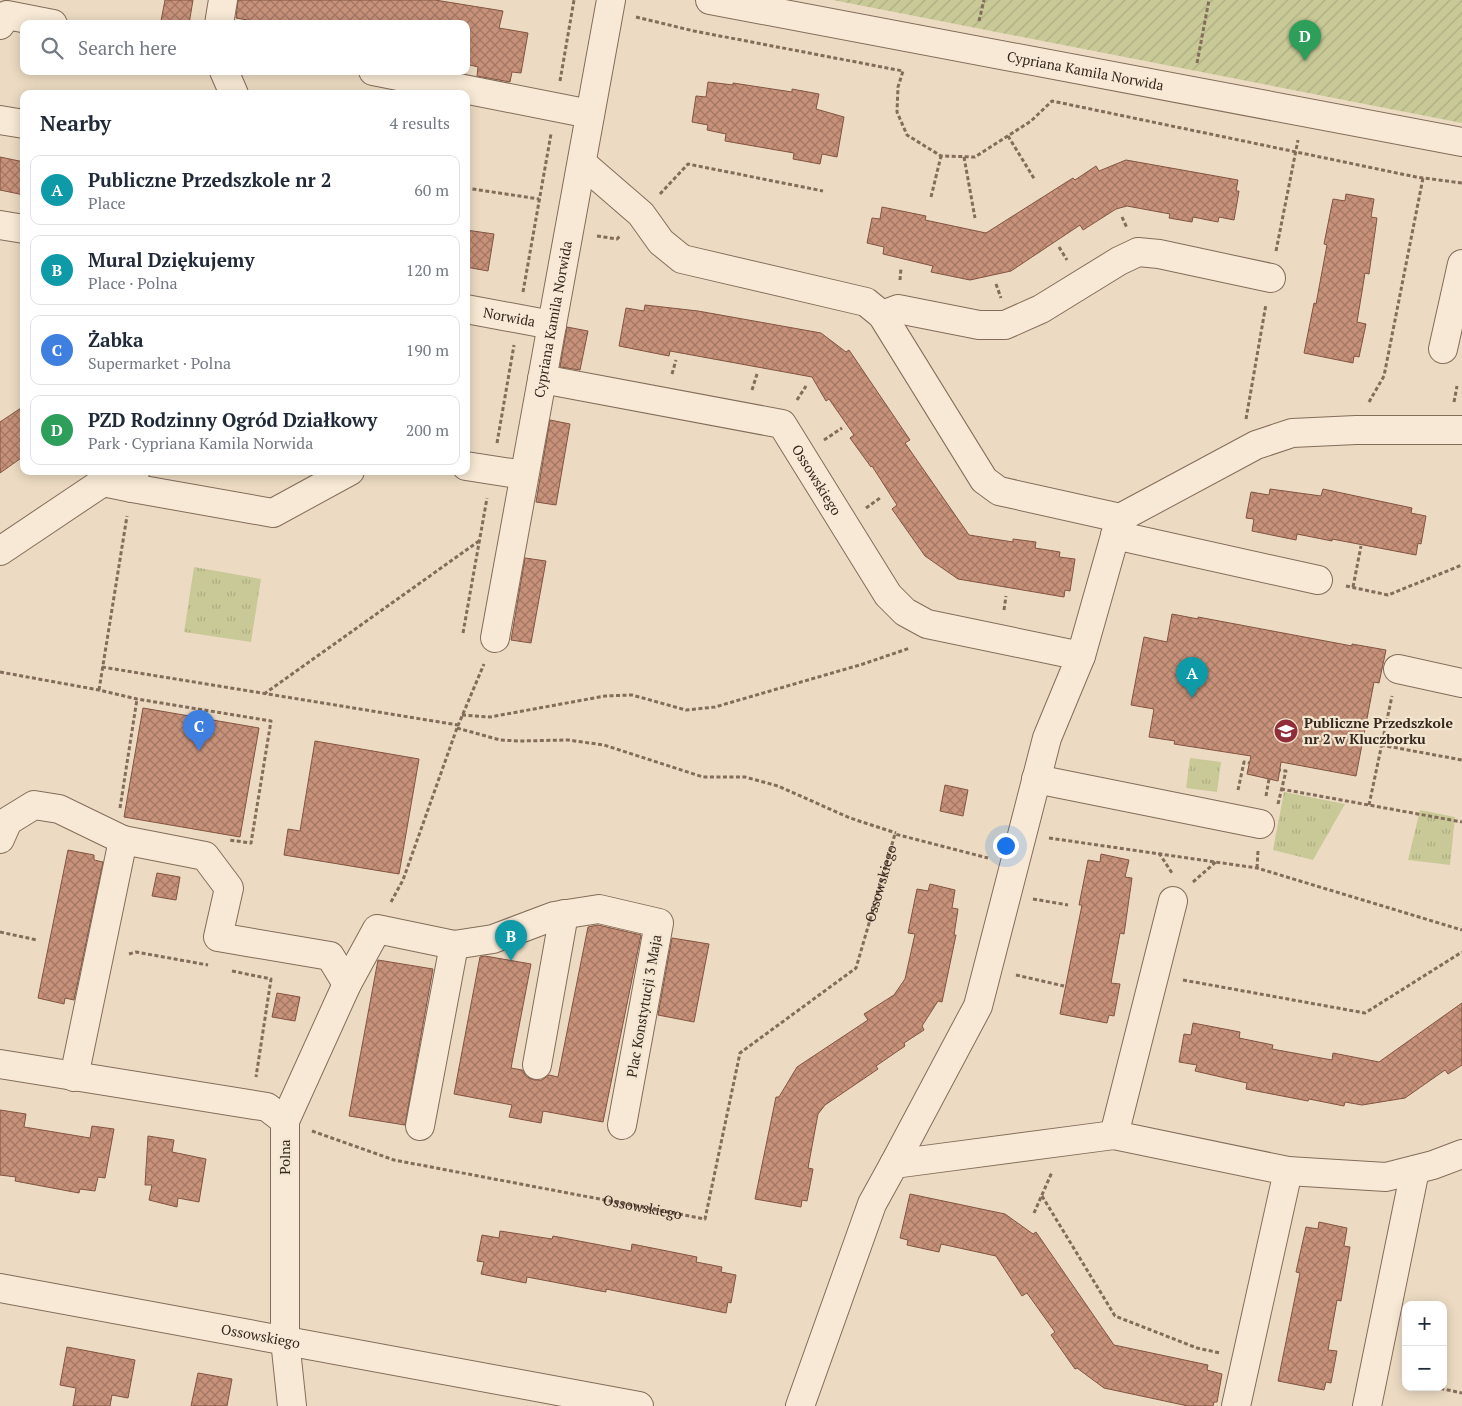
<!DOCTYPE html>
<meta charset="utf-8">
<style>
:root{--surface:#fff;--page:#f2f2f3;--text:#1f2937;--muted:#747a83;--line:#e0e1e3;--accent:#902d38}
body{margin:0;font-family:"PT Serif",serif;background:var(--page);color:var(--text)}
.controls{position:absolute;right:15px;bottom:15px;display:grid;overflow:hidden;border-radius:10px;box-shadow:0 2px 12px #0003}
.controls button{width:45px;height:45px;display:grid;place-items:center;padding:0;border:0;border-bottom:1px solid var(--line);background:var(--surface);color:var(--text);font:25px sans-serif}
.you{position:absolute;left:1005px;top:845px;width:18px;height:18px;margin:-12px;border:4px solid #fff;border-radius:50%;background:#1a73e8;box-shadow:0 0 0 8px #1a73e833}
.badge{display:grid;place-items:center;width:32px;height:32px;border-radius:50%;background:var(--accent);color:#fff;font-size:16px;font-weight:700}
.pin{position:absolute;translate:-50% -41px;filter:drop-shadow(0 1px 2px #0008)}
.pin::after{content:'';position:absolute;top:26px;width:18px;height:15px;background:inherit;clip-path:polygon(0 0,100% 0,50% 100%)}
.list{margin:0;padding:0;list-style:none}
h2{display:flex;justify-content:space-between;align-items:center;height:65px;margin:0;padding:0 20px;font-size:21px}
h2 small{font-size:16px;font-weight:400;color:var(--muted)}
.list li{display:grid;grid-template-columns:32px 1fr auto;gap:15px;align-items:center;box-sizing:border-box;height:70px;margin:0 10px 10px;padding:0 10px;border:1px solid var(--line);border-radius:10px}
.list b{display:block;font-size:19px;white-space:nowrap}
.list p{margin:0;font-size:16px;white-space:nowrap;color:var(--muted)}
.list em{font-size:16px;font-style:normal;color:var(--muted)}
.icon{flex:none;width:28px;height:28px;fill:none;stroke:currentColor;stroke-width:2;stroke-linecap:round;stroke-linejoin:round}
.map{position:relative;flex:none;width:1462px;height:1406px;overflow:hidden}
.search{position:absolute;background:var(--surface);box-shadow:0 2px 12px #0003;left:20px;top:20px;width:450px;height:55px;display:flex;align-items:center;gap:12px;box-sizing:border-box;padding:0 18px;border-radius:10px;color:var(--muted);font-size:19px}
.panel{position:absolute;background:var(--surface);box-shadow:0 2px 12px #0003;left:20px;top:90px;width:450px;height:385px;border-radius:10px}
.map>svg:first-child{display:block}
.park{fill:url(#park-tufts)}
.garden{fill:url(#garden-furrows)}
.building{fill:url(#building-cross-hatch);stroke:#825441}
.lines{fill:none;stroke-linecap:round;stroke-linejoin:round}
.minor-casing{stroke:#846c5a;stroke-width:30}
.path{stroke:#846c5a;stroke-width:3;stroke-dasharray:4 2.5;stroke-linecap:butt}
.minor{stroke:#f7e9d5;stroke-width:28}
.labels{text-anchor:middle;stroke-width:4.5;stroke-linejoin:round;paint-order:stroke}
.street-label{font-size:14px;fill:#35271e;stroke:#f3e6d1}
.poi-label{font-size:14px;font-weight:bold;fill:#35271e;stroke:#f3e6d1;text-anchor:start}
</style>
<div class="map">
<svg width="1462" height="1406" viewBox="0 0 1462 1406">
<defs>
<pattern id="park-tufts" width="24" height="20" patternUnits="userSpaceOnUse" patternTransform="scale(1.25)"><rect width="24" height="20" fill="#c8c997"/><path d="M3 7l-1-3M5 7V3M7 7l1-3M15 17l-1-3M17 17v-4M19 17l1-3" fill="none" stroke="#acad82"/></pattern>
<pattern id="garden-furrows" width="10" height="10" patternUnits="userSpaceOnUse" patternTransform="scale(1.25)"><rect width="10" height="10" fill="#c8c997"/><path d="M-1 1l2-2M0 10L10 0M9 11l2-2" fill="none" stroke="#acad82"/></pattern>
<pattern id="building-cross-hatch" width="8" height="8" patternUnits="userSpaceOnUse" patternTransform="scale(1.25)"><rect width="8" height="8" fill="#c8927a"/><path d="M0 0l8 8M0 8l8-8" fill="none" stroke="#a37763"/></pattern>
</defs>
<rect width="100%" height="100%" fill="#ecdbc2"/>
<!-- park -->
<path class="park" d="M194 567 261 579 251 642 184 632Z
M1190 758 1221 762 1217 792 1186 788Z
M1284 792 1345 804 1313 860 1273 850Z
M1420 810 1455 817 1450 865 1408 860Z"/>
<!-- garden -->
<path class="garden" d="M833 0H1462V123Z"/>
<!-- building -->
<path class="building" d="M165 0H193L189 24 161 21Z
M238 0H435L503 11 499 28 528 33 521 73 512 72 510 82 477 76 478 67 466 64V24H270L236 18Z
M708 82 733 85V83L792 92V89L819 94 816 109 844 117 837 157 822 154 820 164 793 159 794 153 725 141 726 134 707 130 708 125 692 122 696 96 706 97Z
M0 157 24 162V195L0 190Z
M1126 160 1238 180 1236 191H1239L1234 220 1219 217 1218 222 1193 217 1192 222 1169 218 1170 214 1127 206 1116 209 1083 230 1080 225 1011 271 970 280 931 272 933 266 883 254 884 247 867 243 872 218 880 219 882 207 926 216 925 220 986 233 1073 178 1075 180 1096 166 1099 171Z
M1346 194 1374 199 1371 217 1377 218 1369 274 1365 273 1357 322 1366 324 1359 357 1354 356 1353 363 1304 353 1314 303 1316 304 1327 245 1324 244 1333 199 1345 201Z
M466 230 494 234 488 271 466 267Z
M645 305 698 311 821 333 846 352 849 350 910 440 905 443 969 535 1013 542V539L1036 542 1035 548 1060 552 1059 557 1075 559 1070 591 1065 590 1064 597 958 579 925 556 892 509 897 505 872 466 871 467 850 438 854 435 829 399 826 401 812 377 670 351 669 356 619 346 626 308 644 311Z
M567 327 588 331 580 370 560 367Z
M24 406V456L0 473V422Z
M550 420 570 424 556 505 536 502Z
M1270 489 1321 496 1323 489 1412 508 1411 513 1426 516 1421 544 1418 543 1416 555 1332 539V541L1297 534 1296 540 1252 531 1254 519 1246 518 1251 492 1269 495Z
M525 558 546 561 531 643 511 640Z
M1172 614 1198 619V617L1352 646V644L1386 650 1379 683 1374 682 1356 776 1281 762 1278 781 1247 774 1251 756 1174 744 1175 741 1149 737 1154 709 1131 705 1144 637 1167 642Z
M143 708 259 728 240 837 124 817Z
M315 741 419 759 399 874 284 855 288 829 300 831Z
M945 785 968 790 963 816 940 811Z
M68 850 94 855V860L103 862 74 1000 65 998 64 1004 38 998Z
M1101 854 1129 860 1125 877 1132 878 1124 934 1120 933 1111 983 1120 984 1114 1016 1109 1015 1107 1023 1060 1014 1082 905H1079L1088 860 1100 862Z
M157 873 180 877 176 900 152 896Z
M930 884 955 890 952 908 958 909 954 935H956L942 1002 938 1001 922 1026 924 1030 904 1043 905 1046 876 1066 878 1069 825 1105 818 1114 808 1168 813 1169 807 1201 802 1200 801 1207 755 1199 776 1097H779L797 1067 868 1020 864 1014 894 995 905 979 915 934 908 933 917 889 928 891Z
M598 925 641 935 603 1122 543 1111 541 1123 509 1117 512 1105 454 1094 480 957 485 956 531 964 511 1068 522 1070 527 1077 534 1080H542L549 1075 558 1077 588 927Z
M672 938 709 944 694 1022 658 1015Z
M378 960 433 969 405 1125 349 1116Z
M277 993 300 997 295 1021 272 1017Z
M1462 1003V1065L1448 1074 1445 1070 1405 1098 1362 1105 1345 1102 1344 1106 1309 1099 1308 1101 1246 1089 1247 1083 1195 1071 1197 1065 1179 1062 1184 1034 1191 1035 1193 1023 1240 1032 1239 1038 1273 1045 1272 1049 1332 1060 1333 1053 1379 1062Z
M0 1110 26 1114 24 1127 90 1138 92 1126 114 1129 105 1178 98 1177 95 1191 80 1189 79 1193 15 1181 16 1177 0 1175Z
M148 1136 174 1140 172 1152 206 1159 199 1202 178 1198 177 1207 149 1200 152 1185H145Z
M910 1194 1005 1214 1033 1234 1036 1232 1114 1345 1208 1365 1207 1370 1222 1374 1217 1402H1214L1213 1406H1188L1104 1388 1077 1368 1075 1369 1051 1335 1055 1332 1027 1293 1022 1296 996 1256 941 1244 939 1252 907 1245 908 1240 900 1238Z
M1319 1222 1347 1228 1344 1246 1350 1247 1341 1301 1337 1300 1328 1350 1337 1351 1331 1383 1326 1382 1324 1390 1278 1381 1300 1273 1296 1272 1306 1227 1318 1229Z
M500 1231 552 1239 553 1236 631 1251 632 1244 697 1257 696 1262 722 1267 721 1272 736 1275 731 1303 728 1302 726 1313 606 1289V1292L527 1277 526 1283 481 1274 484 1262 477 1261 482 1235 499 1238Z
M67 1347 135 1360 128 1398 112 1395 110 1406H73L76 1388 60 1385Z
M198 1373 232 1379 227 1406H191Z"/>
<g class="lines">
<defs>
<g id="minor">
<path id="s2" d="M710 0 1462 142"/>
<path d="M219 24 223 0"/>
<path d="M0 25 7 15 53 24"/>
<path d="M224 71 234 94"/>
<path d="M373 71 590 114"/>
<path d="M0 120 24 124"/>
<path d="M582 163 641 214 661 242 682 259 866 302 882 315 984 480 999 491 1120 518"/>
<path d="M0 225 24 229"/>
<path id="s3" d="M466 309 552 325"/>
<path d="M882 315 898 309 979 325H1005L1041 309 1119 261 1138 252 1159 254 1271 278"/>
<path d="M1443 349 1462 264"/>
<path id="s4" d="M542 379 782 424 888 595 905 612 927 624 1081 656 1047 738 978 1006 894 1164"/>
<path d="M466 466 524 475"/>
<path d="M132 488 273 513 350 471"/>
<path d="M1115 535 1318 580"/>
<path d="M0 551 103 482 132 488 135 471"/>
<path id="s5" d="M495 638 611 0"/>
<path d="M1081 656 1120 518 1256 445 1292 433 1356 430H1462"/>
<path d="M1398 669 1462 683"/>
<path d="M1036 779 1260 824"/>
<path d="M0 839 8 821 34 805 59 809 123 840"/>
<path d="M0 1064 267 1107 285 1121"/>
<path d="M537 1065 564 914"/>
<path d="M74 1077 123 840 205 856 229 888 218 937 330 956 347 984"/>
<path d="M420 1126 454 945"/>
<path d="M1114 1135 1173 901"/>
<path id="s6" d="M0 1288 639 1406"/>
<path d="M292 1406 285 1340V1121L347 984 377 929 454 945 493 939 554 916 599 909 659 923 622 1125"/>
<path d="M800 1406 872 1204 894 1164 1114 1135 1288 1171 1386 1177 1433 1165 1462 1154"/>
<path d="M1236 1406 1288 1171"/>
<path d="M1367 1406 1415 1170"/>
</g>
</defs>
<!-- minor casing -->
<use href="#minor" class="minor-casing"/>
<!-- path -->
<g class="path">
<path d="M636 17 694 31 903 71 898 87 897 112 907 135 941 156 975 157 1031 121 1052 101 1416 177 1462 183"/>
<path d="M979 21 984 0"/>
<path d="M1197 63 1209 0"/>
<path d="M560 81 574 0"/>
<path d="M1008 136 1035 180"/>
<path d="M964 157 975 218"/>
<path d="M466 188 539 199"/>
<path d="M660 194 688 164 823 191"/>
<path d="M931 197 941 156"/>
<path d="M1122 217 1127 228"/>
<path d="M597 236 617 239 621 235"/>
<path d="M1059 247 1067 260"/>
<path d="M1276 251 1298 140"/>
<path d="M900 280 901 268"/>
<path d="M996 284 1001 298"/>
<path d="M523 292 551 134"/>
<path d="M672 374 676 360"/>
<path d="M752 390 757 374"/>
<path d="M797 400 806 386"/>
<path d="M1369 402 1384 376 1423 178"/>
<path d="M1454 402 1457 386"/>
<path d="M1246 419 1266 304"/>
<path d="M824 440 842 428"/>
<path d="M497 443 514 345"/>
<path d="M866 508 880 498"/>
<path d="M1346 586 1388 595 1462 565"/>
<path d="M1353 587 1361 546"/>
<path d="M1004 610 1006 596"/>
<path d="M463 633 487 498"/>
<path d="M102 667 458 725"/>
<path d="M0 672 99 690 137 699 271 721 251 843 229 840"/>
<path d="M99 690 127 516"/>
<path d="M264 694 479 541"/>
<path d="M462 715 490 717 605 696 632 695 686 710 715 707 863 664 910 648"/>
<path d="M457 728 500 740 519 741 568 740 604 745 703 777H745L778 786 850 818 896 833"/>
<path d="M1381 745 1462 760"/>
<path d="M1281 789 1462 822"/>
<path d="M1238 790 1244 762 1249 763"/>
<path d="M1266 796 1269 779"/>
<path d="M1278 804 1286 771 1279 770"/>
<path d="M1369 805 1392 696"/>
<path d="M120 808 137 699"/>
<path d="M1049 838 1257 868 1462 930"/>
<path d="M1159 853 1172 873"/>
<path d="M1257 868 1258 851"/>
<path d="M1193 882 1217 861"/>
<path d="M1033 899 1068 905"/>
<path d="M391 902 403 880 457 728 484 664"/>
<path d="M0 932 37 940"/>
<path d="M129 954 136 952 208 965"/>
<path d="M232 971 271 979 256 1077"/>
<path d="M1016 975 1064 986"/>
<path d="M1183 980 1365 1013 1462 952"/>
<path id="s1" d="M312 1131 394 1160 705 1219 740 1053 856 968 895 834 988 858"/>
<path d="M1042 1196 1115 1316 1197 1348 1220 1353"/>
<path d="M1034 1213 1052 1172"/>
<path d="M1434 1387 1462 1393"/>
</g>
<!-- minor -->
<use href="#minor" class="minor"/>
</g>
<!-- icons -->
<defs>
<symbol id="school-disc" viewBox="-11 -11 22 22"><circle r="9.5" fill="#902d38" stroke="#f3e6d1"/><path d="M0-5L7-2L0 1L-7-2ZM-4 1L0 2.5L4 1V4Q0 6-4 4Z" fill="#fff"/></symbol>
</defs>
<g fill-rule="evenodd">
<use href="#school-disc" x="1272" y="717" width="28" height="28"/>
</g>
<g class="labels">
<!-- street labels -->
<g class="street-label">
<text dy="5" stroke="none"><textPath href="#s2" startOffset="382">Cypriana Kamila Norwida</textPath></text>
<text dy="5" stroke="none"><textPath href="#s3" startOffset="44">Norwida</textPath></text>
<text dy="5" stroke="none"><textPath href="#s5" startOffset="324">Cypriana Kamila Norwida</textPath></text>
<text dy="5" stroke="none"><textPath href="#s4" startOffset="310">Ossowskiego</textPath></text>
<text dy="5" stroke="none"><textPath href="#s1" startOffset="805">Ossowskiego</textPath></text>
<text transform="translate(644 1006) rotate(-80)" y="5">Plac Konstytucji 3 Maja</text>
<text transform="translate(285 1157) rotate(-90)" y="5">Polna</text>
<text dy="5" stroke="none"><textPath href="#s1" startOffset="340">Ossowskiego</textPath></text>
<text dy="5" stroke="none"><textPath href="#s6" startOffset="265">Ossowskiego</textPath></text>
</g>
<!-- poi labels -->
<g class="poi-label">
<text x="1304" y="728">Publiczne Przedszkole<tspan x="1304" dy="16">nr 2 w Kluczborku</tspan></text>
</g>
</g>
</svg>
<div class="controls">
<button>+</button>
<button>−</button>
</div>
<div class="you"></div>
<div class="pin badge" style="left:1192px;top:698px;background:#0f9aa8">A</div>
<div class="pin badge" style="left:511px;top:961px;background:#0f9aa8">B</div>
<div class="pin badge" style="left:199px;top:751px;background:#3f7fe0">C</div>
<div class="pin badge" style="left:1305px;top:61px;background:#2e9e5b">D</div>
<div class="search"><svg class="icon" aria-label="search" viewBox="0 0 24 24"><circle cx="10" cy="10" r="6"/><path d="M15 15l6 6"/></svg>Search here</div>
<section class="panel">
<h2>Nearby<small>4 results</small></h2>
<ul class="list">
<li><span class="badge" style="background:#0f9aa8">A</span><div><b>Publiczne Przedszkole nr 2</b><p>Place</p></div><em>60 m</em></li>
<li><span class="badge" style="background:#0f9aa8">B</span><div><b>Mural Dziękujemy</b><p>Place · Polna</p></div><em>120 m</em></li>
<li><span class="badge" style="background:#3f7fe0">C</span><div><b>Żabka</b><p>Supermarket · Polna</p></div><em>190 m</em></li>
<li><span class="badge" style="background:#2e9e5b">D</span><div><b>PZD Rodzinny Ogród Działkowy</b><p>Park · Cypriana Kamila Norwida</p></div><em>200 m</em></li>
</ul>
</section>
</div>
